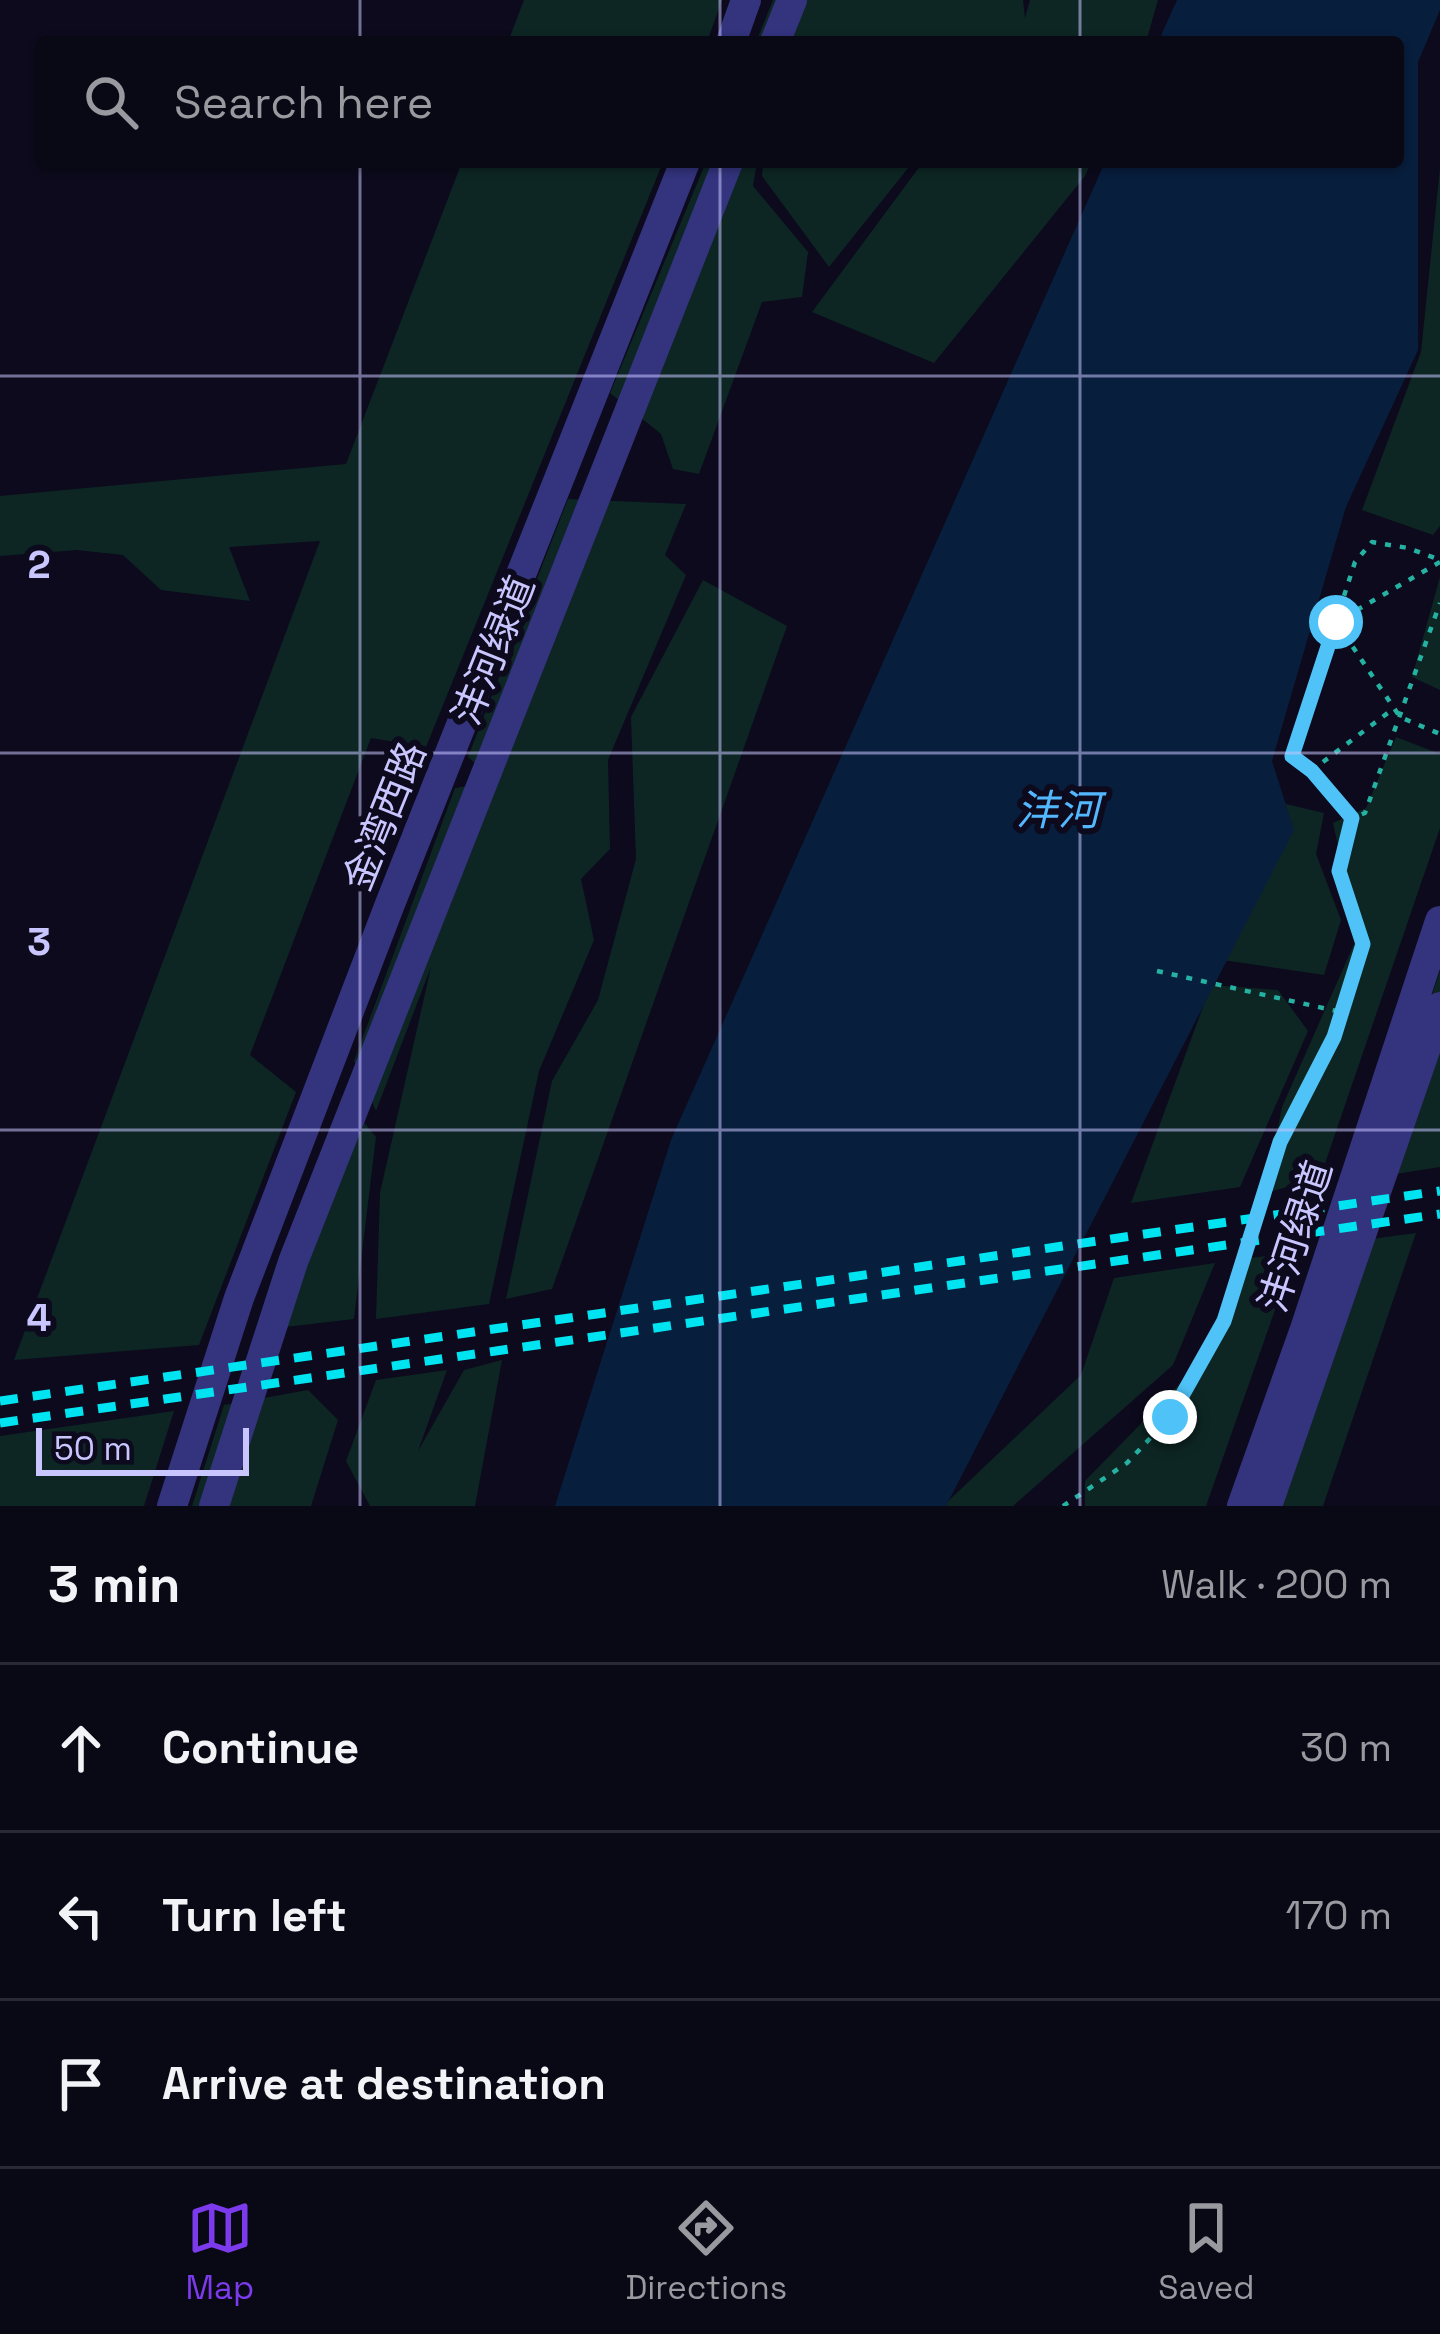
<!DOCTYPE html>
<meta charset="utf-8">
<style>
:root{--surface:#090815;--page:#12111e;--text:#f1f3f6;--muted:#999aa0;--line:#292934;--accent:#7c3aed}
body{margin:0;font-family:"Space Grotesk","Noto Sans SC",sans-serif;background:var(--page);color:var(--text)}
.scale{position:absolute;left:36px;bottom:30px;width:213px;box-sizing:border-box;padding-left:12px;border:6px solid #c9c5ff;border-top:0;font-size:33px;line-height:42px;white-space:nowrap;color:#c9c5ff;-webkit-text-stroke:9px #0c0a1c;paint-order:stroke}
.stop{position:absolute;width:36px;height:36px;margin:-27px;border:9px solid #4fc3f7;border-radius:50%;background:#fff}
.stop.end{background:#4fc3f7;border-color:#fff;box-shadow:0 3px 12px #0008}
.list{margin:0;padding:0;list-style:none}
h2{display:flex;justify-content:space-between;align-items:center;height:156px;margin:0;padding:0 48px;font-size:51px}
h2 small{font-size:39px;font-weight:400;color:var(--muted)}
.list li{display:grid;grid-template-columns:78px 1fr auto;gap:36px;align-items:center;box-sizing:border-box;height:168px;padding:0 48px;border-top:3px solid var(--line)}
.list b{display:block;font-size:45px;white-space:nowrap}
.list em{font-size:39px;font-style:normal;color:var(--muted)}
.icon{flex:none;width:66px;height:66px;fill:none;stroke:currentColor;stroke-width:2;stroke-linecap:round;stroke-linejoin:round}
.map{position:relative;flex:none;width:1440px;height:1506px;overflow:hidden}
.search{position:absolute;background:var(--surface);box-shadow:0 3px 9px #0004;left:36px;right:36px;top:36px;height:132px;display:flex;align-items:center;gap:30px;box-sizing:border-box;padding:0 42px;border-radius:12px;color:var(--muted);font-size:45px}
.sheet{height:660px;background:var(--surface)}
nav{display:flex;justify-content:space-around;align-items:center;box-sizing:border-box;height:168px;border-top:3px solid var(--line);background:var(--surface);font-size:33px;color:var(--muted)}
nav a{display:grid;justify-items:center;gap:6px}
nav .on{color:var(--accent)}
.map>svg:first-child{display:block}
.green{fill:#0d2624}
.water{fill:#081e3d}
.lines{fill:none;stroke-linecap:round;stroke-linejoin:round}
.path{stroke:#26b2a3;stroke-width:4.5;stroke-dasharray:6 9;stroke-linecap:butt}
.minor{stroke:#33337e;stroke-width:30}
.rail{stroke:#00e3f0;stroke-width:9;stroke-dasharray:18 15;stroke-linecap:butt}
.route{stroke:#4fc3f7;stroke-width:15}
.grid{fill:none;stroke:#c9c5ff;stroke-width:3;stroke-opacity:0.55}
.labels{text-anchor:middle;stroke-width:12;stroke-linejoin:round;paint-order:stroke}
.street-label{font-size:39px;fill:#c9c5ff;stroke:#0c0a1c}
.water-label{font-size:42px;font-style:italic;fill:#53b7ff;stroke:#0c0a1c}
.grid-label{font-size:39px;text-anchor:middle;font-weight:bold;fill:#c9c5ff;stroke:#0c0a1c;stroke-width:12;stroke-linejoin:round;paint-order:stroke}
</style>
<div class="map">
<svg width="1440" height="1506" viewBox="0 0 1440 1506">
<rect width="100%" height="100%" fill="#0c0a1c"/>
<!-- green -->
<path class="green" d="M524 0H722L707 42H508Z
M773 0H1023L1025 18 1030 0H1158L1146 42H756Z
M462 162H663L426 747 371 738 250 1055 296 1092 199 1345 14 1360 320 541 229 547 250 601 161 590 123 555 77 550 0 556V496L346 464Z
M706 162H757L753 186 808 252 802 297 762 302 699 474 673 469 661 434 610 393Z
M763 162H913L829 267 762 176Z
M923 162H1091L1085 176 934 363 812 312Z
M1440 168V526L1433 535 1362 510 1421 352Z
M568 499 686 504 665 555 686 575 608 760 610 849 581 879 594 940 539 1071 489 1304 376 1319 380 1193 431 967 376 1111 354 1061 455 788 496 782 468 757Z
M1440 577V690L1412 677Z
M703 580 787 626 552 1289 506 1299 552 1081 598 1000 636 859 631 717Z
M1396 737 1440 754V828L1320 1178 1265 1193 1282 1107 1358 935 1333 823 1366 808Z
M1282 803 1324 813 1316 854 1341 920 1324 975 1223 960Z
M1440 971V1167L1370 1178Z
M1211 985 1278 990 1308 1031 1240 1187 1131 1203Z
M342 1096 376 1137 354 1319 268 1329Z
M1416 1233 1323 1506H1248L1341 1243Z
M1295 1253 1206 1506H1085V1481L1198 1365 1240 1259Z
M1215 1263 1173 1365 1013 1506H943L1081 1375 1114 1278Z
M502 1360 475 1506H370L346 1461 376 1380 447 1370 418 1451 464 1370Z
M308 1390 338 1420 311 1506H192L224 1405Z
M174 1411 144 1506H0V1436Z"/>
<!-- water -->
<path class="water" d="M1177 0H1440V10L1418 62V350L1346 507 1272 761 1294 830 946 1506H555L671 1140 1105 162H1398V42H1158Z"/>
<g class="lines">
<!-- path -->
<path class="path" d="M1440 562 1336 622 1400 717 1440 734
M1311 771 1393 709
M1352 818 1311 771 1292 756 1355 562 1372 542 1408 548 1440 560
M1157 971 1341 1012
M1063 1506 1127 1463 1170 1417 1224 1321 1280 1142 1333 1037 1363 945 1339 870 1352 818 1365 813 1440 603"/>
<!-- minor -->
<path class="minor" d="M731 42 746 0
M775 42 792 0
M172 1506 239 1298 390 904 685 162
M214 1506 293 1262 728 162
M1242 1506 1305 1329 1440 921
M1267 1506 1440 1007"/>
<!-- rail -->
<path class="rail" d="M0 1401 1440 1191
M0 1423 1440 1214"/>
</g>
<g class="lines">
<!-- route -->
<path class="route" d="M1170 1417 1224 1321 1280 1142 1334 1037 1363 944 1339 871 1352 818 1312 771 1292 756 1336 622"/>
</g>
<!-- grid -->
<path class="grid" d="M360 0V42M720 0V42M1080 0V42M360 162V1506M720 162V1506M1080 162V1506M0 376H1440M0 753H1440M0 1130H1440"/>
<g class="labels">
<!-- street labels -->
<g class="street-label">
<text transform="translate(493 650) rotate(-68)" y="14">沣河绿道</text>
<text transform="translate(384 816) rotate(-68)" y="14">金湾西路</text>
<text transform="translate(1295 1236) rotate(-72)" y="14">沣河绿道</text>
</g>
<!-- water labels -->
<g class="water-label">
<text x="1058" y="825">沣河</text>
</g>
</g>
<g class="grid-label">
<text x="39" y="578">2</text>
<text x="39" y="955">3</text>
<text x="39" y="1331">4</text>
</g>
</svg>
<div class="scale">50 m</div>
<div class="stop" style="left:1336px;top:622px"></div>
<div class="stop end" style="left:1170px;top:1417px"></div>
<div class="search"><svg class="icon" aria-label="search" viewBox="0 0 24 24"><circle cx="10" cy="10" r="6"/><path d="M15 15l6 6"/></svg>Search here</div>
</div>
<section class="sheet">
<h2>3 min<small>Walk · 200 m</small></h2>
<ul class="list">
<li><svg class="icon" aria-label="ahead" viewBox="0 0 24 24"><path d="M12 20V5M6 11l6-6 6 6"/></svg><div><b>Continue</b></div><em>30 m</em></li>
<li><svg class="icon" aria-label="left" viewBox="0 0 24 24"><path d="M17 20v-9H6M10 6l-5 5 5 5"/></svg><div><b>Turn left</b></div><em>170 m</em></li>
<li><svg class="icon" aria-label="arrive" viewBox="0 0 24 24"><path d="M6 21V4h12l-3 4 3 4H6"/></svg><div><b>Arrive at destination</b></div></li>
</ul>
</section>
<nav>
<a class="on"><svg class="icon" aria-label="map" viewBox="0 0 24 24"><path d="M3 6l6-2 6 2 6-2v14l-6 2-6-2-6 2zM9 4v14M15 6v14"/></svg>Map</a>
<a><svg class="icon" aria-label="directions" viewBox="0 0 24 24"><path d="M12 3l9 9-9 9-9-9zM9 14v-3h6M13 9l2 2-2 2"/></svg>Directions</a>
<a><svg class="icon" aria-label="saved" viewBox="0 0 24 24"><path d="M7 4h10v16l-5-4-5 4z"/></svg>Saved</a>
</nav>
